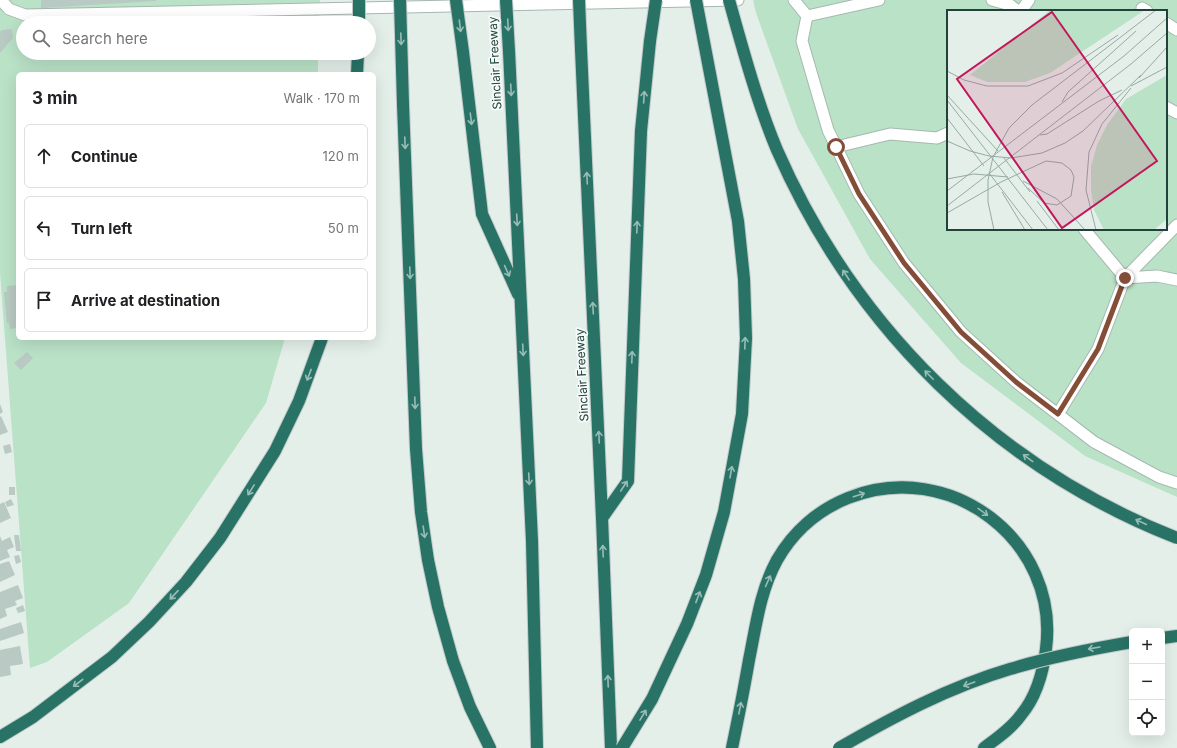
<!DOCTYPE html>
<meta charset="utf-8">
<style>
:root{--surface:#fff;--page:#f2f2f2;--text:#202124;--muted:#757577;--line:#e0e0e0}
body{margin:0;font-family:Inter,sans-serif;background:var(--page);color:var(--text)}
.controls{position:absolute;right:12px;bottom:12px;display:grid;overflow:hidden;border-radius:6px;box-shadow:0 4px 16px #0002}
.controls button{width:36px;height:36px;display:grid;place-items:center;padding:0;border:0;border-bottom:1px solid var(--line);background:var(--surface);color:var(--text);font:20px sans-serif}
.stop{position:absolute;width:12px;height:12px;margin:-9px;border:3px solid #844d38;border-radius:50%;background:#fff}
.stop.end{background:#844d38;border-color:#fff;box-shadow:0 1px 4px #0008}
.list{margin:0;padding:0;list-style:none}
h2{display:flex;justify-content:space-between;align-items:center;height:52px;margin:0;padding:0 16px;font-size:17px}
h2 small{font-size:13px;font-weight:400;color:var(--muted)}
.list li{display:grid;grid-template-columns:26px 1fr auto;gap:12px;align-items:center;box-sizing:border-box;height:64px;margin:0 8px 8px;padding:0 8px;border:1px solid var(--line);border-radius:6px}
.list b{display:block;font-size:15px;white-space:nowrap}
.list em{font-size:13px;font-style:normal;color:var(--muted)}
.icon{flex:none;width:22px;height:22px;fill:none;stroke:currentColor;stroke-width:2;stroke-linecap:round;stroke-linejoin:round}
.map{position:relative;flex:none;width:1177px;height:748px;overflow:hidden}
.search{position:absolute;background:var(--surface);box-shadow:0 4px 16px #0002;left:16px;top:16px;width:360px;height:44px;display:flex;align-items:center;gap:10px;box-sizing:border-box;padding:0 14px;border-radius:22px;color:var(--muted);font-size:15px}
.panel{position:absolute;background:var(--surface);box-shadow:0 4px 16px #0002;left:16px;top:72px;width:360px;height:268px;border-radius:6px}
.map>svg:first-child{display:block}
.green{fill:#bae2c7;fill-rule:evenodd}
.building{fill:#b8cac3}
.lines{fill:none;stroke-linecap:round;stroke-linejoin:round}
.lane-casing{stroke:#a6b8b2;stroke-width:13}
.highway-casing{stroke:#c1cac8;stroke-width:14}
.lane{stroke:#fff;stroke-width:11}
.highway{stroke:#297266;stroke-width:12}
.highway-bridge-casing{stroke:#c1cac8;stroke-width:14;stroke-linecap:butt}
.highway-bridge{stroke:#297266;stroke-width:12}
.oneway{stroke:#99bdb6}
.route{stroke:#844d38;stroke-width:5}
.labels{text-anchor:middle;stroke-width:3.5;stroke-linejoin:round;paint-order:stroke}
.street-label{font-size:12px;fill:#21423b;stroke:#f5faf8}
.inset-road{fill:none;stroke:#96aaa4;stroke-width:1}
.view{fill:#c2185b;fill-opacity:0.15;stroke:#c2185b;stroke-width:2}
.inset-edge{fill:none;stroke:#21423b;stroke-width:2}
</style>
<div class="map">
<svg width="1177" height="748" viewBox="0 0 1177 748">
<rect width="100%" height="100%" fill="#e4efea"/>
<!-- green -->
<path class="green" d="M0 0H320L319 23H23V53H318V74H18V338H285L266 403 129 603 47 662 30 668 0 273Z
M753 0H1177V497L1085 456 961 363 870 259 798 129 756 13ZM948 11H1166V229H948Z"/>
<!-- building -->
<path class="building" d="M41 0H156V1L41 8Z
M12 29 13 38 0 53V32L2 30Z
M18 285V328L10 329 9 323H7L4 292H7V286Z
M27 352 33 358 21 370 14 363Z
M0 404 3 412 0 414Z
M1 416 8 432 0 435V417Z
M10 444 12 452 5 454 3 446Z
M9 487H15V495H9Z
M11 499 14 505 7 507 5 502Z
M4 502 11 518 0 523V504Z
M14 535H19L21 551H16Z
M0 536 2 541 10 537 14 547 7 550 10 557 0 561Z
M19 555 21 562 16 564 14 556Z
M9 561 15 575 0 582V564Z
M18 585 23 598 15 601 17 605 5 609 7 616 0 619V592Z
M23 605 25 611 18 613 16 608Z
M21 622 24 633 0 641V629Z
M20 646 23 664 10 666 11 675 0 677V650Z"/>
<g class="lines">
<defs>
<path id="lane" d="M1 0 9 9 25 15 738 0
M794 0 807 16 879 0
M992 0 1010 5 1018 11
M1142 8 1147 11
M1021 11 1029 0
M807 16 802 41 828 130 859 194 904 263 961 332 1016 382 1094 442 1159 477 1177 483
M1166 23 1177 30
M1166 107 1177 113
M836 147 890 134 937 138 948 133
M1125 278 1177 225
M1125 278 1157 276 1177 280
M1058 414 1098 349 1125 278 1084 229"/>
<path id="highway" d="M581 49 602 518 611 748
M509 51 532 541 537 748
M463 52 482 214 518 294
M357 74 358 53
M403 104 416 449 421 512 428 560 438 607 453 661 470 707 490 748
M602 518 628 481 641 131 650 41
M1162 638 1177 636
M0 737 33 717 112 657 149 622 186 582 220 538 275 451 299 401 322 338
M732 748C738 719 744 689 749 660 756 626 760 591 777 560 793 532 818 510 848 498 950 457 1060 541 1046 649 1043 673 1037 696 1021 715 1011 729 997 738 984 748"/>
</defs>
<!-- lane casing -->
<use href="#lane" class="lane-casing"/>
<!-- highway casing -->
<use href="#highway" class="highway-casing"/>
<!-- lane -->
<use href="#lane" class="lane"/>
<!-- highway -->
<use href="#highway" class="highway"/>
<defs>
<path id="highway-bridge" d="M400 0 403 104
M456 0 463 52
M506 0 509 51
M579 0 581 49
M729 0C743 50 757 102 777 150 855 328 996 467 1177 538
M359 23V0
M650 41 656 0
M622 748 652 699 687 624 706 575 724 512 742 414 746 338 744 279 738 221 696 0
M839 748C893 717 949 687 1010 669 1050 657 1091 649 1132 642"/>
</defs>
<!-- highway-bridge casing -->
<use href="#highway-bridge" class="highway-bridge-casing"/>
<!-- highway-bridge -->
<use href="#highway-bridge" class="highway-bridge"/>
</g>
<!-- one-way arrows -->
<defs><path id="oneway-shaft" d="M-6 0H5M1.5-3L5.5 0L1.5 3" fill="none" stroke-width="1.6" stroke-linecap="round" stroke-linejoin="round"/></defs>
<g class="oneway">
<use href="#oneway-shaft" transform="translate(508 25) rotate(87)"/>
<use href="#oneway-shaft" transform="translate(460 26) rotate(83)"/>
<use href="#oneway-shaft" transform="translate(401 39) rotate(88)"/>
<use href="#oneway-shaft" transform="translate(511 90) rotate(87)"/>
<use href="#oneway-shaft" transform="translate(644 97) rotate(-86)"/>
<use href="#oneway-shaft" transform="translate(471 119) rotate(83)"/>
<use href="#oneway-shaft" transform="translate(405 143) rotate(88)"/>
<use href="#oneway-shaft" transform="translate(587 178) rotate(-93)"/>
<use href="#oneway-shaft" transform="translate(517 220) rotate(87)"/>
<use href="#oneway-shaft" transform="translate(637 227) rotate(-88)"/>
<use href="#oneway-shaft" transform="translate(507 271) rotate(66)"/>
<use href="#oneway-shaft" transform="translate(410 273) rotate(88)"/>
<use href="#oneway-shaft" transform="translate(846 275) rotate(-123)"/>
<use href="#oneway-shaft" transform="translate(593 308) rotate(-93)"/>
<use href="#oneway-shaft" transform="translate(745 343) rotate(-88)"/>
<use href="#oneway-shaft" transform="translate(523 350) rotate(87)"/>
<use href="#oneway-shaft" transform="translate(632 357) rotate(-88)"/>
<use href="#oneway-shaft" transform="translate(309 375) rotate(111)"/>
<use href="#oneway-shaft" transform="translate(929 375) rotate(-135)"/>
<use href="#oneway-shaft" transform="translate(415 403) rotate(88)"/>
<use href="#oneway-shaft" transform="translate(599 437) rotate(-93)"/>
<use href="#oneway-shaft" transform="translate(1028 458) rotate(-144)"/>
<use href="#oneway-shaft" transform="translate(731 472) rotate(-80)"/>
<use href="#oneway-shaft" transform="translate(529 479) rotate(87)"/>
<use href="#oneway-shaft" transform="translate(624 486) rotate(-57)"/>
<use href="#oneway-shaft" transform="translate(251 490) rotate(122)"/>
<use href="#oneway-shaft" transform="translate(859 495) rotate(-18)"/>
<use href="#oneway-shaft" transform="translate(983 512) rotate(36)"/>
<use href="#oneway-shaft" transform="translate(1141 522) rotate(-155)"/>
<use href="#oneway-shaft" transform="translate(424 532) rotate(82)"/>
<use href="#oneway-shaft" transform="translate(603 551) rotate(-92)"/>
<use href="#oneway-shaft" transform="translate(768 581) rotate(-66)"/>
<use href="#oneway-shaft" transform="translate(174 595) rotate(133)"/>
<use href="#oneway-shaft" transform="translate(698 597) rotate(-69)"/>
<use href="#oneway-shaft" transform="translate(1094 648) rotate(170)"/>
<use href="#oneway-shaft" transform="translate(608 681) rotate(-92)"/>
<use href="#oneway-shaft" transform="translate(78 683) rotate(143)"/>
<use href="#oneway-shaft" transform="translate(969 684) rotate(160)"/>
<use href="#oneway-shaft" transform="translate(740 708) rotate(-79)"/>
<use href="#oneway-shaft" transform="translate(643 715) rotate(-59)"/>
</g>
<g class="lines">
<!-- route -->
<path class="route" d="M836 147 859 194 904 263 961 332 1016 382 1058 414 1098 349 1125 278"/>
</g>
<g class="labels">
<!-- street labels -->
<g class="street-label">
<text transform="translate(495 63) rotate(-93)" y="4">Sinclair Freeway</text>
<text transform="translate(582 375) rotate(-93)" y="4">Sinclair Freeway</text>
</g>
</g>
<!-- overview -->
<g transform="translate(947 10)">
<rect width="220" height="220" fill="#e4efea"/>
<path d="M103 0H198L103 63 78 72H40L23 65ZM220 65V209L207 220H157L147 200 144 180V156L150 135 160 115 179 89Z" fill="#bae2c7"/>
<path class="inset-road" d="M0 61 17 70 40 76H81L115 63 171 25M192 68 220 37M184 76 220 57M0 85 51 141M0 90 101 220M115 92 121 82 189 21M0 108 37 156M93 125 100 124 152 91 175 80M0 131 23 141 42 146 64 148 95 143 118 133 136 121 194 65M57 148 83 182M42 163 86 220M0 169 27 164 61 167M76 171 110 189 138 220M0 181 177 46 220 8M55 182 78 220M90 191 112 220M0 196 184 54 220 23M0 203 54 172 99 151 115 153 124 160 127 167 124 186 110 195 97 193 81 178M47 220 41 192V170L46 147 62 118 85 95 209 0M149 220 139 180 142 142 155 114 184 78"/>
<path class="view" d="M105 2 210 151 115 218 10 69Z"/>
<rect width="220" height="220" class="inset-edge"/>
</g>
</svg>
<div class="controls">
<button>+</button>
<button>−</button>
<button><svg class="icon" aria-label="locate" viewBox="0 0 24 24"><circle cx="12" cy="12" r="6"/><path d="M12 2v4M12 18v4M2 12h4M18 12h4"/></svg></button>
</div>
<div class="stop" style="left:836px;top:147px"></div>
<div class="stop end" style="left:1125px;top:278px"></div>
<div class="search"><svg class="icon" aria-label="search" viewBox="0 0 24 24"><circle cx="10" cy="10" r="6"/><path d="M15 15l6 6"/></svg>Search here</div>
<section class="panel">
<h2>3 min<small>Walk · 170 m</small></h2>
<ul class="list">
<li><svg class="icon" aria-label="ahead" viewBox="0 0 24 24"><path d="M12 20V5M6 11l6-6 6 6"/></svg><div><b>Continue</b></div><em>120 m</em></li>
<li><svg class="icon" aria-label="left" viewBox="0 0 24 24"><path d="M17 20v-9H6M10 6l-5 5 5 5"/></svg><div><b>Turn left</b></div><em>50 m</em></li>
<li><svg class="icon" aria-label="arrive" viewBox="0 0 24 24"><path d="M6 21V4h12l-3 4 3 4H6"/></svg><div><b>Arrive at destination</b></div></li>
</ul>
</section>
</div>
